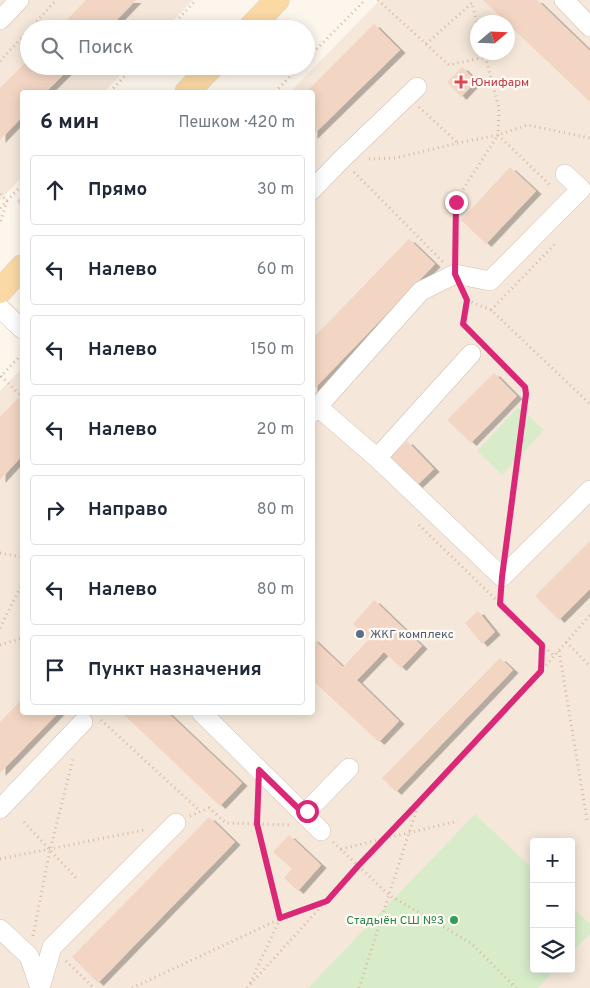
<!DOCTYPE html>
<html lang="ru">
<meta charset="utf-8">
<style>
:root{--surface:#fff;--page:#f6f6f7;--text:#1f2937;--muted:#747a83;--line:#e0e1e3}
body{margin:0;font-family:Overpass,sans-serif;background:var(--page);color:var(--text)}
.controls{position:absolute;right:15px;bottom:15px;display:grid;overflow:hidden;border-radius:5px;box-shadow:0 2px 12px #0003}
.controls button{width:45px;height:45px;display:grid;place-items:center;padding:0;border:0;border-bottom:1px solid var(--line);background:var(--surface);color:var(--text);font:25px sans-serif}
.compass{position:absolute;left:470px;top:15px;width:45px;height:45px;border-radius:50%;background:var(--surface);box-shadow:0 2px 12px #0003;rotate:71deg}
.stop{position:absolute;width:15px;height:15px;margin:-11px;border:4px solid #db2777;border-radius:50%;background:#fff}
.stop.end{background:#db2777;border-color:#fff;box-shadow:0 1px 5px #0008}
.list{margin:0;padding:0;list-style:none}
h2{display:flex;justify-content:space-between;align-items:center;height:65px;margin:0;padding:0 20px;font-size:21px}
h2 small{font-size:16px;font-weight:400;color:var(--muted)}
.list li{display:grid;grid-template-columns:32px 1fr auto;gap:15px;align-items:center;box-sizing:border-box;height:70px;margin:0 10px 10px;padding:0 10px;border:1px solid var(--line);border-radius:5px}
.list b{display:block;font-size:19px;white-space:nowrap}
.list em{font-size:16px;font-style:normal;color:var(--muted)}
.icon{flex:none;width:28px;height:28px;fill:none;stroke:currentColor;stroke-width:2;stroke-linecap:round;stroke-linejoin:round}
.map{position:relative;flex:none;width:590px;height:988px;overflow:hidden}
.search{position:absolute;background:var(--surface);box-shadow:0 2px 12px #0003;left:20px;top:20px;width:295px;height:55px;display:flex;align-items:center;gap:12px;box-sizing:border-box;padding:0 18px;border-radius:28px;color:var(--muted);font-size:19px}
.panel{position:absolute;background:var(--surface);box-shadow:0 2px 12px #0003;left:20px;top:90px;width:295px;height:625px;border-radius:5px}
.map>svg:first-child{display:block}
.residential{fill:#f5e8da;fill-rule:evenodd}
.green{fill:#d8ecc9}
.building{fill:#f3d5c3;filter:url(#shadow)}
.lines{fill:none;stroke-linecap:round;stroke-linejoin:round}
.minor-casing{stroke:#d1beb0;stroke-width:20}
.major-casing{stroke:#dad1cd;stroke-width:25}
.path{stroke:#d9b8a5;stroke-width:3;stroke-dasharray:1 4;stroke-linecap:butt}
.minor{stroke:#fff;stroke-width:19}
.major{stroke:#fbd9a5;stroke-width:24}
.route{stroke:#db2777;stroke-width:6}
.health-dot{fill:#e0444e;stroke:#fffaf3;stroke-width:2}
.service-dot{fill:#5c6f8a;stroke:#fffaf3;stroke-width:2}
.leisure-dot{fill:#2e9e5b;stroke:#fffaf3;stroke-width:2}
.labels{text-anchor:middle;stroke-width:4.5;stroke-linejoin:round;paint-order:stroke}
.health-label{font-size:12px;fill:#be3a42;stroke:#fffaf3;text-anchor:start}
.service-label{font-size:12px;fill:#4e5e75;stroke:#fffaf3;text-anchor:start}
.leisure-label{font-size:12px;fill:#27864d;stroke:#fffaf3;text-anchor:end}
</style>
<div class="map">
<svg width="590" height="988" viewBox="0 0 590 988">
<defs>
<filter id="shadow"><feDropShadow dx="5.5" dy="3" stdDeviation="0" flood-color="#0004"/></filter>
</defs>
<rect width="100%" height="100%" fill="#fdf6ec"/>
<!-- residential -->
<path class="residential" d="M0 0H193L165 29H29V66H129L104 92H22V177L0 200Z
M380 0H590V988H0V391L22 368V712H312V92H290ZM478 22H508V52H478ZM534 842H571V969H534Z"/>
<!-- green -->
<path class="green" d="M518 407 544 430 502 475 477 451Z
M475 814 534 870V969H556L538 988H308Z
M571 906 590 924V934L571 953Z"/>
<!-- building -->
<path class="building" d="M86 0H136L108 29H58Z
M483 0H537L590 51V102Z
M374 24 400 50 312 136V92H306Z
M29 59V66H72L46 92H22V117L0 140V88Z
M462 67 476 81 461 97 447 82Z
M510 167 536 191 486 244 461 220Z
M22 196V208L17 201Z
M409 239 435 264 312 391V339Z
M494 373 517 396 471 443 447 420Z
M18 398 22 402V456L0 480V417Z
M407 441 434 469 414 488 387 461Z
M590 541V589L559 620 535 596Z
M374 600 422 646 401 668 384 652 357 680 399 721 379 742 312 680V638L343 667 369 639 353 624Z
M478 611 495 632 482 644 465 623Z
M500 658 513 670 396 792 382 778Z
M22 699V712H59L0 773V722Z
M121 712H167L242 783 220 806Z
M209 817 235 842 98 983 72 957Z
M289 835 321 865 298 891 284 878 292 869 273 852Z"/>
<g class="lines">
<defs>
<path id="minor" d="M564 0 590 27
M0 20 19 0
M312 190 341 160 417 87
M0 308 22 329
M318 407 377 458 502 577 590 490
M312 413 421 291 455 274 490 281 581 189 565 174
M377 458 471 354
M201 712 321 831
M0 809 83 722
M304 814 349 768
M0 929 29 956 40 988
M40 988 52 947 176 823"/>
<path id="major" d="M249 29 277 0
M187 92 212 66
M0 291 22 267"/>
</defs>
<!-- minor casing -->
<use href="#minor" class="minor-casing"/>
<!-- major casing -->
<use href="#major" class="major-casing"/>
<!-- path -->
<path class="path" d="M378 0 449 65 485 57
M30 29 56 0
M169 29 196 0
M426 44 472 3 478 26
M484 52 499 109 498 135 551 186
M306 60 365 0
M0 61 29 30
M110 92 134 66
M275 92 300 66
M419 107 458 143
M369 159 396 158 458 143 498 135 527 125 590 138
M354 172 443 262
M0 194 7 201 0 223
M0 208 22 185
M455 257V202L498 135
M464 294 467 300 463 323 476 337
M467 300 491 310 590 404
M491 310 557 242
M489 350 525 387 526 394 506 548
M1 376 22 397
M0 377 22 354
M419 525 554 656
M0 553 22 557
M500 604 501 594
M0 628 22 584
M566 642 590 666
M0 645 22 638
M559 651 587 820 590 821
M541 669 542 646
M101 720 200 811
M190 816 209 808 226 823 289 825
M24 822 78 880
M333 842 389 895 471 943 516 988
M341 849 458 821
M0 859 144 830
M33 936 50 850 73 759
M66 961 94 988
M250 983 280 919 257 824 258 793
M132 988 280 919 325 902
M247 988 358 866 520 695 590 615
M359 988 418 805"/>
<!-- minor -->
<use href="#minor" class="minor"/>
<!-- major -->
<use href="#major" class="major"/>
</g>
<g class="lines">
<!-- route -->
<path class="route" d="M307 811 304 814 259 770 257 824 280 918 327 901 358 866 418 803 541 671 542 645 500 604 502 577 526 394 525 387 463 324 467 300 455 274 456 202"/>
</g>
<!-- markers -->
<path class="health-dot" d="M458.5 74.5h5v5h5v5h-5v5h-5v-5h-5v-5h5z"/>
<circle class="service-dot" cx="360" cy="634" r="5"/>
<circle class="leisure-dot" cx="454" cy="920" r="5"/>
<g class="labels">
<!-- health labels -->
<g class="health-label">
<text x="471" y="86">Юнифарм</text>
</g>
<!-- service labels -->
<g class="service-label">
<text x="370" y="638">ЖКГ комплекс</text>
</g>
<!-- leisure labels -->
<g class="leisure-label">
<text x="444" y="924">Стадыён СШ №3</text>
</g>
</g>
</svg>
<div class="controls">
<button>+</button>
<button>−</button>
<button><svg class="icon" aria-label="layers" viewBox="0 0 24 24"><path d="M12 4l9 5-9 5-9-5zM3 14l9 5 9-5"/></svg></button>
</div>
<svg class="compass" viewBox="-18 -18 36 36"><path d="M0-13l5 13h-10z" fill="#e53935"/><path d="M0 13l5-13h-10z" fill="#747a83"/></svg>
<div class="stop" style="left:307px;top:811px"></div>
<div class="stop end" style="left:456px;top:202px"></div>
<div class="search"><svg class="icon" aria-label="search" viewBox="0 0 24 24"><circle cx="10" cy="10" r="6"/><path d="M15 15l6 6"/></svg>Поиск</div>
<section class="panel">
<h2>6 мин<small>Пешком · 420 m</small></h2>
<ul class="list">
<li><svg class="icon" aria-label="ahead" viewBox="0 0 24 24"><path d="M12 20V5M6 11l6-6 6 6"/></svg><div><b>Прямо</b></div><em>30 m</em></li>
<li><svg class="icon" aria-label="left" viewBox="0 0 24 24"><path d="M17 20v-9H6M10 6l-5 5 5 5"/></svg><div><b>Налево</b></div><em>60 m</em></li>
<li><svg class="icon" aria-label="left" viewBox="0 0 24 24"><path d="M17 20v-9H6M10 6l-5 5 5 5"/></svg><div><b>Налево</b></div><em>150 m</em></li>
<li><svg class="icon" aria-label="left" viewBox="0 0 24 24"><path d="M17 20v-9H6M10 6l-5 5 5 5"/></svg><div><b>Налево</b></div><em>20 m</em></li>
<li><svg class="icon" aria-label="right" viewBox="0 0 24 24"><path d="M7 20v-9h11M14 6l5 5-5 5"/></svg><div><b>Направо</b></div><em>80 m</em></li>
<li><svg class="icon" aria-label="left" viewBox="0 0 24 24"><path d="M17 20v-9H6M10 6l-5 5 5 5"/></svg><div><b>Налево</b></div><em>80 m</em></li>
<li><svg class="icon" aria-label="arrive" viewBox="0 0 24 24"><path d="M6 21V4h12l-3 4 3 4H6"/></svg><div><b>Пункт назначения</b></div></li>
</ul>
</section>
</div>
